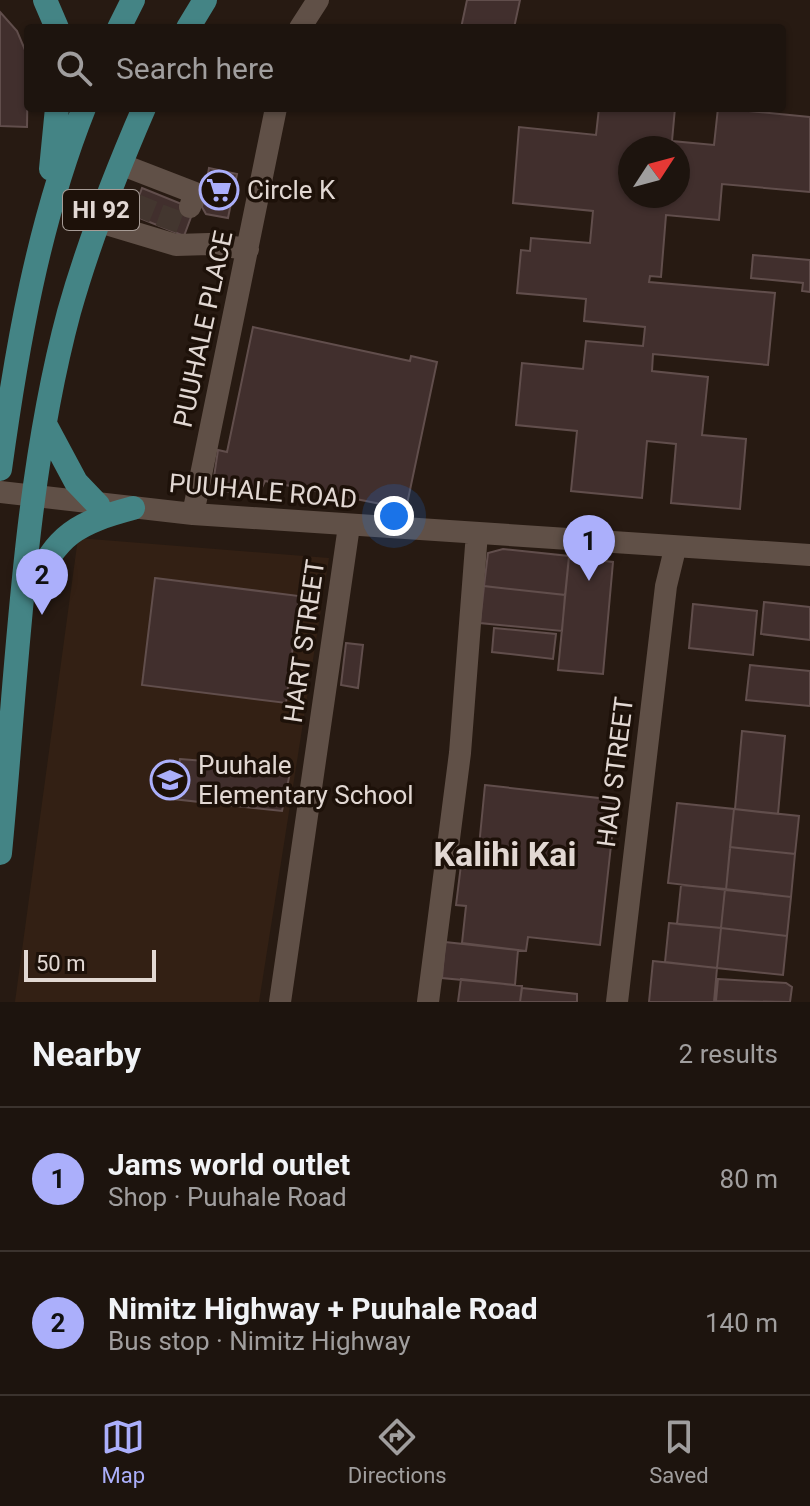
<!DOCTYPE html>
<meta charset="utf-8">
<style>
:root{--surface:#1d140e;--page:#251d17;--text:#f1f3f6;--muted:#a09e9e;--line:#3b332e;--accent:#abaffb}
body{margin:0;font-family:Roboto,sans-serif;background:var(--page);color:var(--text)}
.compass{position:absolute;left:618px;top:136px;width:72px;height:72px;border-radius:50%;background:var(--surface);box-shadow:0 2px 6px #0004;rotate:54deg}
.scale{position:absolute;left:24px;bottom:20px;width:132px;box-sizing:border-box;padding-left:8px;border:4px solid #e2d8d3;border-top:0;font-size:22px;line-height:28px;white-space:nowrap;color:#e2d8d3;-webkit-text-stroke:6px #1d1109;paint-order:stroke}
.you{position:absolute;left:394px;top:516px;width:28px;height:28px;margin:-20px;border:6px solid #fff;border-radius:50%;background:#1a73e8;box-shadow:0 0 0 12px #1a73e833}
.badge{display:grid;place-items:center;width:52px;height:52px;border-radius:50%;background:var(--accent);color:#111;font-size:26px;font-weight:700}
.pin{position:absolute;translate:-50% -66px;filter:drop-shadow(0 2px 4px #0008)}
.pin::after{content:'';position:absolute;top:42px;width:28px;height:24px;background:inherit;clip-path:polygon(0 0,100% 0,50% 100%)}
.list{margin:0;padding:0;list-style:none}
h2{display:flex;justify-content:space-between;align-items:center;height:104px;margin:0;padding:0 32px;font-size:34px}
h2 small{font-size:26px;font-weight:400;color:var(--muted)}
.list li{display:grid;grid-template-columns:52px 1fr auto;gap:24px;align-items:center;box-sizing:border-box;height:144px;padding:0 32px;border-top:2px solid var(--line)}
.list b{display:block;font-size:30px;white-space:nowrap}
.list p{margin:0;font-size:26px;white-space:nowrap;color:var(--muted)}
.list em{font-size:26px;font-style:normal;color:var(--muted)}
.icon{flex:none;width:44px;height:44px;fill:none;stroke:currentColor;stroke-width:2;stroke-linecap:round;stroke-linejoin:round}
.map{position:relative;flex:none;width:810px;height:1002px;overflow:hidden}
.search{position:absolute;background:var(--surface);box-shadow:0 2px 6px #0004;left:24px;right:24px;top:24px;height:88px;display:flex;align-items:center;gap:20px;box-sizing:border-box;padding:0 28px;border-radius:8px;color:var(--muted);font-size:30px}
.sheet{height:392px;background:var(--surface)}
nav{display:flex;justify-content:space-around;align-items:center;box-sizing:border-box;height:112px;border-top:2px solid var(--line);background:var(--surface);font-size:22px;color:var(--muted)}
nav a{display:grid;justify-items:center;gap:4px}
nav .on{color:var(--accent)}
.map>svg:first-child{display:block}
.built{fill:#332014}
.building{fill:#412f2d;stroke:#614e4c;stroke-width:2;fill-rule:evenodd}
.lines{fill:none;stroke-linecap:round;stroke-linejoin:round}
.minor-tunnel{stroke:#43362f;stroke-width:22;stroke-dasharray:22 11;stroke-linecap:butt}
.minor{stroke:#605047;stroke-width:22}
.major{stroke:#448485;stroke-width:24}
.labels{text-anchor:middle;stroke-width:7;stroke-linejoin:round;paint-order:stroke}
.shield{fill:#1d1109;stroke:#a79c96;stroke-width:2}
.shield-label{font-size:24px;font-weight:bold;fill:#e2d8d3}
.poi-label{font-size:26px;fill:#e2d8d3;stroke:#1d1109;text-anchor:start}
.street-label{font-size:26px;fill:#e2d8d3;stroke:#1d1109}
.district-label{font-size:34px;font-weight:bold;fill:#e2d8d3;stroke:#1d1109}
</style>
<div class="map">
<svg width="810" height="1002" viewBox="0 0 810 1002">
<rect width="100%" height="100%" fill="#271a12"/>
<!-- built -->
<path class="built" d="M78 538 329 558 259 1002H15Z"/>
<!-- building -->
<path class="building" d="M467 0H520L514 28H461Z
M0 12 17 31 28 57 27 127 0 126Z
M599 108H675L672 141 714 145 718 108 810 117V192L722 184 719 220 666 215 661 277 650 276 649 282 775 293 768 365 653 354 652 371 708 377 702 435 746 439 740 509 671 503 676 444 647 441 642 498 571 491 577 431 516 425 522 363 583 369 586 341 643 346 645 327 584 321 586 299 517 293 521 250 530 251 531 238 590 243 593 211 513 203 519 127 596 135ZM630 148H678V196H630Z
M209 168 237 174 228 218 206 214 202 207Z
M142 188 194 209 184 236 132 215Z
M753 255 810 260V292L802 291 803 283 751 278Z
M253 327 410 361 411 356 437 362 406 509 265 481 259 494 212 490 218 450 227 452Z
M503 549 569 556 565 595 484 586 488 553Z
M569 557 613 562 603 674 558 670Z
M155 578 299 596 286 703 142 685Z
M484 586 565 595 562 631 480 623Z
M764 602 810 607V640L761 634Z
M693 604 757 611 753 655 689 648Z
M494 628 556 634 553 659 492 652Z
M346 643 363 645 358 688 341 685Z
M750 665 810 671V706L746 700Z
M742 731 785 736 778 814 735 809Z
M180 759 291 768 282 811 173 799Z
M485 785 616 800 600 945 528 937 526 951 462 943 466 906 456 905 461 865 477 867Z
M677 803 734 809 726 890 668 883Z
M734 809 799 816 795 854 730 847Z
M730 847 795 854 791 897 726 890Z
M681 885 725 889 721 928 677 924Z
M725 889 791 897 787 936 721 928Z
M669 923 721 928 717 968 665 962Z
M721 928 787 936 783 975 717 968Z
M445 942 518 950 515 985 442 978Z
M653 961 717 968 714 1002H649Z
M461 979 522 986 520 1002H458Z
M718 979 786 983 792 987 790 1002 716 1001Z
M522 988 577 994V1002H520Z"/>
<g class="lines">
<!-- minor-tunnel -->
<path class="minor-tunnel" d="M139 218 150 191
M166 229 176 202"/>
<!-- minor -->
<path class="minor" d="M300 28 318 0
M120 164 195 193 190 207
M96 221 176 245 209 244 248 249
M0 492 193 514 810 555
M193 514 276 108
M280 1002 349 526
M428 1002 460 753 477 533
M617 1002 666 586 675 549"/>
<!-- major -->
<path class="major" d="M45 0 57 28
M119 28 133 0
M188 28 205 0
M51 169 57 108
M46 426 76 482 98 505
M0 469C17 346 38 224 84 108
M32 588C57 534 77 523 133 508
M0 853C17 677 23 483 69 312 89 241 115 175 144 108"/>
</g>
<!-- icons -->
<defs>
<symbol id="supermarket-ring" viewBox="-11 -11 22 22"><circle r="9.5" fill="#1d1109" stroke="#abaffb" stroke-width="1.5"/><path d="M-6-5.5h2.5l.6 2H6L4.5 2H-2.5L-4.4-4H-6ZM-1.5 3.2a1.3 1.3 0 1 0 .1 0ZM3 3.2a1.3 1.3 0 1 0 .1 0Z" fill="#abaffb"/></symbol>
<symbol id="school-ring" viewBox="-11 -11 22 22"><circle r="9.5" fill="#1d1109" stroke="#abaffb" stroke-width="1.5"/><path d="M0-5L7-2L0 1L-7-2ZM-4 1L0 2.5L4 1V4Q0 6-4 4Z" fill="#abaffb"/></symbol>
</defs>
<g fill-rule="evenodd">
<use href="#supermarket-ring" x="197" y="168" width="44" height="44"/>
<use href="#school-ring" x="148" y="758" width="44" height="44"/>
</g>
<g class="labels">
<!-- shield labels -->
<rect class="shield" x="63" y="190" width="76" height="40" rx="6"/>
<g class="shield-label">
<text x="101" y="218">HI 92</text>
</g>
<!-- poi labels -->
<g class="poi-label">
<text x="247" y="199">Circle K</text>
<text x="198" y="774">Puuhale<tspan x="198" dy="30">Elementary School</tspan></text>
</g>
<!-- street labels -->
<g class="street-label">
<text transform="translate(203 329) rotate(-78)" y="9">PUUHALE PLACE</text>
<text transform="translate(263 491) rotate(5)" y="9">PUUHALE ROAD</text>
<text transform="translate(304 641) rotate(-82)" y="9">HART STREET</text>
<text transform="translate(615 772) rotate(-83)" y="9">HAU STREET</text>
</g>
<!-- district labels -->
<g class="district-label">
<text x="505" y="866">Kalihi Kai</text>
</g>
</g>
</svg>
<svg class="compass" viewBox="-18 -18 36 36"><path d="M0-13l5 13h-10z" fill="#e53935"/><path d="M0 13l5-13h-10z" fill="#a09e9e"/></svg>
<div class="scale">50 m</div>
<div class="you"></div>
<div class="pin badge" style="left:589px;top:581px">1</div>
<div class="pin badge" style="left:42px;top:615px">2</div>
<div class="search"><svg class="icon" aria-label="search" viewBox="0 0 24 24"><circle cx="10" cy="10" r="6"/><path d="M15 15l6 6"/></svg>Search here</div>
</div>
<section class="sheet">
<h2>Nearby<small>2 results</small></h2>
<ul class="list">
<li><span class="badge">1</span><div><b>Jams world outlet</b><p>Shop · Puuhale Road</p></div><em>80 m</em></li>
<li><span class="badge">2</span><div><b>Nimitz Highway + Puuhale Road</b><p>Bus stop · Nimitz Highway</p></div><em>140 m</em></li>
</ul>
</section>
<nav>
<a class="on"><svg class="icon" aria-label="map" viewBox="0 0 24 24"><path d="M3 6l6-2 6 2 6-2v14l-6 2-6-2-6 2zM9 4v14M15 6v14"/></svg>Map</a>
<a><svg class="icon" aria-label="directions" viewBox="0 0 24 24"><path d="M12 3l9 9-9 9-9-9zM9 14v-3h6M13 9l2 2-2 2"/></svg>Directions</a>
<a><svg class="icon" aria-label="saved" viewBox="0 0 24 24"><path d="M7 4h10v16l-5-4-5 4z"/></svg>Saved</a>
</nav>
